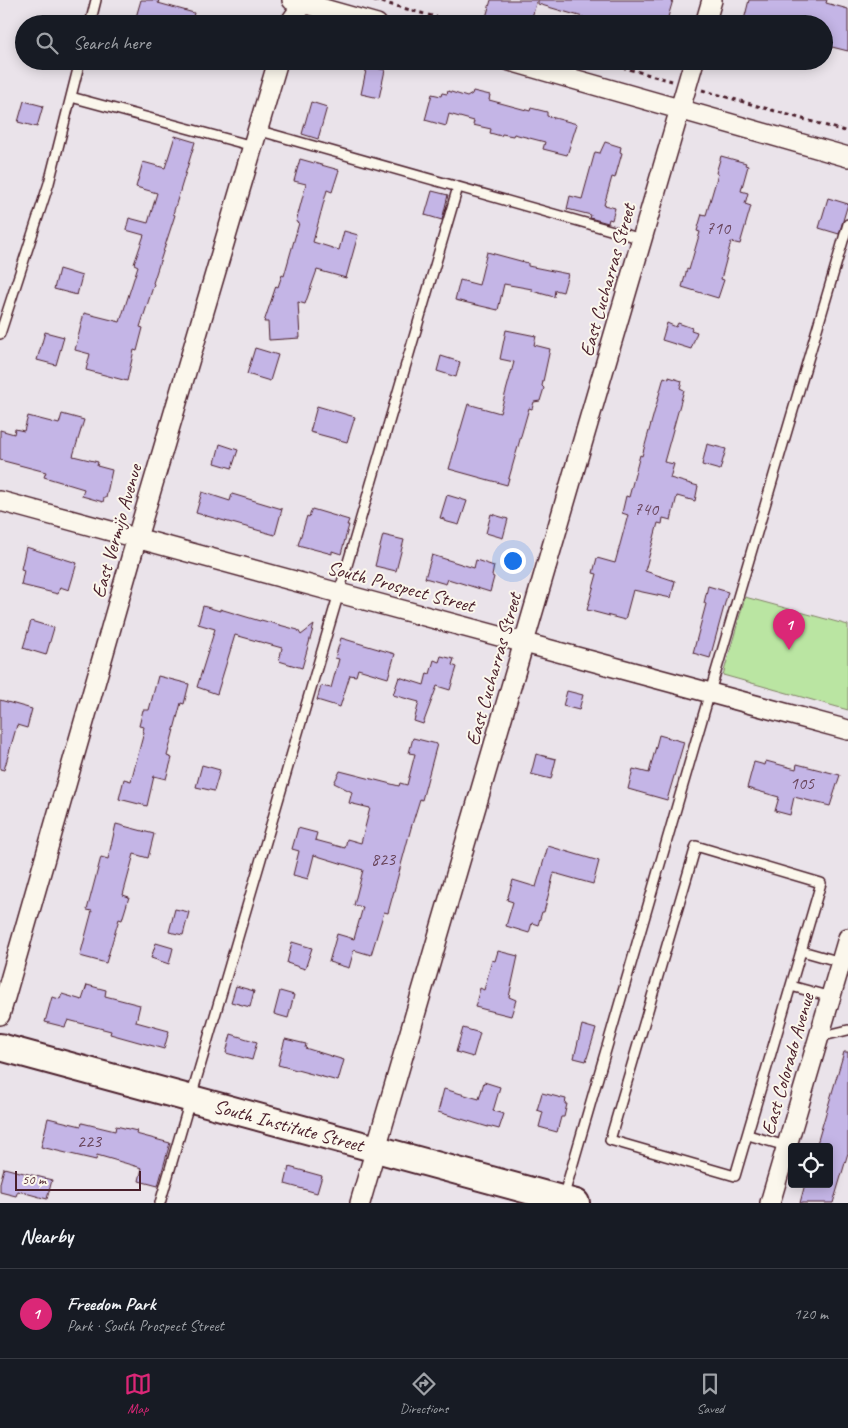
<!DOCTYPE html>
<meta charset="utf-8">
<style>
:root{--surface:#171b24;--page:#242831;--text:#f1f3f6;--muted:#9ea1a6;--line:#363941;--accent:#db2777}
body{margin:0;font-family:Caveat,sans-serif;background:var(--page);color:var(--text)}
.controls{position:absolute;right:15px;bottom:15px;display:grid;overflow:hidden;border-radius:5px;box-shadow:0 2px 12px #0003}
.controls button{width:45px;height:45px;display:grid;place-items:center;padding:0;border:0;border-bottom:1px solid var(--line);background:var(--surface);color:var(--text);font:25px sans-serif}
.scale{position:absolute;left:15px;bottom:12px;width:126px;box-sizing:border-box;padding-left:5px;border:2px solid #4a1f2b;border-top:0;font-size:14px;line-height:18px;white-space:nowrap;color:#4a1f2b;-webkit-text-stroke:4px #fbf7ec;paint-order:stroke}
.you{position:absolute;left:512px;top:560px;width:18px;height:18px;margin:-12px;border:4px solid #fff;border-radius:50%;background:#1a73e8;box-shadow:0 0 0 8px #1a73e833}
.badge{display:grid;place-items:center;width:32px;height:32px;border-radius:50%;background:var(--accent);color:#fff;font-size:16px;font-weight:700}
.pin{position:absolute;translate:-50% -41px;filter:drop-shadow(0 1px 2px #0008)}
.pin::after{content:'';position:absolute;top:26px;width:18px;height:15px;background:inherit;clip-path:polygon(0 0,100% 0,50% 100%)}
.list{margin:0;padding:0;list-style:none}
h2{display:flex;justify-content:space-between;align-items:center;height:65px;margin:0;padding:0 20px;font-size:21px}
h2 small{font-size:16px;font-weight:400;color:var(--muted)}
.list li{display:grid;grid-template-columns:32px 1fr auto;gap:15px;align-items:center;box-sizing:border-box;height:90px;padding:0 20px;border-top:1px solid var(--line)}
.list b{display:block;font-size:19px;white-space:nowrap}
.list p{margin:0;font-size:16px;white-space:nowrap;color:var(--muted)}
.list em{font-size:16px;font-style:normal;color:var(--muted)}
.icon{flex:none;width:28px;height:28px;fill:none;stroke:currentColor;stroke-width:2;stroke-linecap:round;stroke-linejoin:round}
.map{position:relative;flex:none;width:848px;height:1203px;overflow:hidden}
.search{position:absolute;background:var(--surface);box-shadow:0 2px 12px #0003;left:15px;right:15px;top:15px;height:55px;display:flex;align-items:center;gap:12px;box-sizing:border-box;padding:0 18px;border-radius:28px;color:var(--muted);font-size:19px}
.sheet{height:155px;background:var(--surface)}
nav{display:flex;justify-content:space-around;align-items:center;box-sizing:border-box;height:70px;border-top:1px solid var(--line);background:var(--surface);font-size:14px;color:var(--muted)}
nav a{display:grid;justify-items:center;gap:2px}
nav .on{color:var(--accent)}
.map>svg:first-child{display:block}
.green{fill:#bae5a2;stroke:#828266}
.building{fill:#c4b5e6;stroke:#4a1f2b}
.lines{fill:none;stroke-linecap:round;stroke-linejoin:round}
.lane-casing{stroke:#4a1f2b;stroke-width:12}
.street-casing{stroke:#4a1f2b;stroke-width:22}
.secondary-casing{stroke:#4a1f2b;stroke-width:30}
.path{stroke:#4a1f2b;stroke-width:3;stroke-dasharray:4 4;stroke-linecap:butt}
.lane{stroke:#fbf7ec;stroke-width:9}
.street{stroke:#fbf7ec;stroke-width:19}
.secondary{stroke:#fbf7ec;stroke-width:26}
.labels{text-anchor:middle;stroke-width:4;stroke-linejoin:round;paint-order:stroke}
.number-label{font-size:18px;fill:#68445a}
.street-label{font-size:20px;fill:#4a1f2b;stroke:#fbf7ec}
</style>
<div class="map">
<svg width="848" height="1203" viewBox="0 0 848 1203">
<rect width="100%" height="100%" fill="#eae3ea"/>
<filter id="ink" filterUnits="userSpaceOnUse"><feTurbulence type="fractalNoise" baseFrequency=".02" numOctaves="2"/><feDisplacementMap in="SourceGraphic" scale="10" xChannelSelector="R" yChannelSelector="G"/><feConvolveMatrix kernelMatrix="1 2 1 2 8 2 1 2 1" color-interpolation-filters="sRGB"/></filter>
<g filter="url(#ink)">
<!-- green -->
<path class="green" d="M745 597 848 625V710L723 675Z"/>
<!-- building -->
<path class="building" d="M141 0H159L158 3 194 13 191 24H134Z
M491 0H537L530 24H484Z
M538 0H673L666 24H607L538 4Z
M749 0H827L826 3 848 9V51L824 45V24H743Z
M367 66 385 70 379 98 361 94Z
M448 91 467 97 472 94 473 91 490 95 489 100 530 111 531 108 547 112V116L577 124 567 155 543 149 545 142 514 134 513 136 502 134 501 136 490 133 491 129 473 125 474 121 449 114 446 126 425 120 432 94 441 96 442 93 447 94Z
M24 101 43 106 37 127 18 122Z
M311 102 327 107 318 139 302 134Z
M175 136 195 142 173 214 175 215 153 283 154 284 140 327 143 328 137 351 134 350 127 381 86 370 90 354 75 350 84 313 120 322 138 266 134 264 144 235 126 230 129 218 148 223 157 193 136 187 143 162 165 168Z
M605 142 621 147 620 152 622 153 615 178 612 177 604 205 615 208 612 220 609 219 608 223 590 218 591 215 567 209 570 196 582 199 595 152 600 153Z
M721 156 746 163 745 165 748 166 741 191 748 193 745 204 751 206 740 244 731 242 721 279 724 280 718 298 682 287 687 269 689 270 700 232 697 231 702 214 706 215 718 174 716 173Z
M300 159 339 170 332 192 327 190 313 242 339 250 344 231 358 235 346 278 317 270 305 304 298 302 300 338 269 340 268 322H264L276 286 278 287 282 275 284 276 299 223 296 222 306 184 294 181Z
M432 191 448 195 442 220 425 215Z
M828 198 848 204 839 234 819 228Z
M487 252 528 263V266L568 274 563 292 555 290 554 297 532 291V289L504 284 498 310 455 300 460 280 479 285Z
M59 269 82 276 77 295 54 289Z
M667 323 676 327 678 323 692 328 691 330 697 332 691 349 662 340Z
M506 330 536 336 534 345 550 349 542 386 544 388 540 401 534 402 532 409 529 408 507 485 449 469 468 404 500 413 514 362 500 359Z
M45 332 64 337 56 365 37 360Z
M255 348 278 355 270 381 247 374Z
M441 356 460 362 456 377 437 371Z
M664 377 669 379V377L682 381 680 388 684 390 664 462 674 464 670 478 698 486 695 501 677 496 671 520 663 518 662 524 658 523 645 571 675 581 671 598 633 590 625 620 587 610 597 574 593 573 597 558 615 563 628 515 622 513 626 496 629 497 640 455 642 456Z
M317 406 355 417 347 442 310 432Z
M62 414 84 420 73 456 98 462 97 466 112 470 106 498H104L103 502 82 496 84 489 44 477 46 472 0 460V430L14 434 15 429 24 431 28 416 59 424Z
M220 444 238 450 232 468 215 463Z
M707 444 726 449 720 470 702 465Z
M202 492 230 501 232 494 282 509 275 535 196 513Z
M447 495 467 501 459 525 444 521V519L440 518Z
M312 509 349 520 347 525H349L341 554 332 551V554L298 545 307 516 309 517Z
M491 514 508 519 503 538 486 533Z
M383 535 404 540 396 571 375 566Z
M26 547 77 563 69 590 60 587 58 594 21 585 24 570 21 569Z
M432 555 474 568 476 560 494 566 492 576 494 577 490 592 448 579 446 584 425 578Z
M708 586 728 592 710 658 693 653 706 604 704 603Z
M203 606 220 611V609L260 621 261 620 298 630 301 635 314 625 302 668 279 661 282 648 235 635 217 694 197 687 215 629 198 624Z
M31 621 54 628 46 655 23 648Z
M341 638 395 654 388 678 358 669 356 676 350 675 340 707 317 700 321 686 331 688 339 659 335 658Z
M441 656 454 659 452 665 457 667 450 690 437 686 423 724 414 721 419 702 393 695 399 677 424 685 427 673 430 674 434 660 439 662Z
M158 676 189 684 184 704 181 703 167 756 172 758 166 779 154 776 147 806 119 799 124 779 131 781 144 732 143 731 144 727 139 726 143 710H149Z
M567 691 583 695 579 710 563 706Z
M0 700 32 709 27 728 17 725 4 770 0 769Z
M659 735 684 742 667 800 628 789 633 769 649 773Z
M413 738 437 744 422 800 420 799 411 828 388 913 384 912 371 955 354 950 349 968 329 962 337 934 354 939 363 907 354 905 363 870 314 855 308 879 293 875 299 851 292 849 298 828 317 833 315 840 345 848 347 839 361 843 370 808 349 803 352 792 334 783 340 771 399 786 400 783 407 785 415 754 409 753Z
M536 754 556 759 551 779 531 774Z
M766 761 796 769 797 764 840 775 830 806 794 797 790 815 775 811 779 797 747 788 754 762 765 765Z
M202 765 220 770 214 791 196 787Z
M116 824 154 834 148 858 134 854 123 895 129 897 122 920 119 919 106 963 80 956 92 911 87 910 101 857 108 859Z
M548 846 599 861 593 884 554 873 544 912H542L538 925 532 923 529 933 506 926 513 902 507 900 513 880 536 887Z
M175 909 189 912 183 935 169 932Z
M292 942 312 948 305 969 287 963Z
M156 943 173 948 169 964 151 958Z
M498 951 518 956 509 997 516 1000 511 1016 475 1007 480 988 484 990 492 960 495 961Z
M87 985 106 990 105 996 140 1005 136 1022 169 1031 164 1049 110 1034 111 1031 68 1020 65 1027 45 1022 52 997 60 999 62 994 82 1000Z
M236 986 254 991 250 1007 231 1002Z
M280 991 294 995 288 1018 274 1014Z
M582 1025 596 1029 586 1061 574 1058Z
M463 1028 480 1033 473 1057 456 1052Z
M231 1034 257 1042 252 1060 226 1053Z
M285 1039 306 1044 305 1048 344 1060 338 1081 278 1065Z
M844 1052H848V1153L833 1203H800L805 1184H829V1147H816Z
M484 1082 500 1087 493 1111 504 1114 499 1129 488 1126V1127L438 1112 444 1089 479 1099Z
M542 1093 566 1099 565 1104H567L564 1117H561L557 1132 539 1127 543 1112 537 1110Z
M48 1118 81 1126 82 1123 115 1131 116 1126 137 1131 136 1134 170 1143 158 1186 139 1181 142 1168 97 1155 96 1160 41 1147Z
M289 1167 322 1176 317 1193 285 1184Z
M4 1168 52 1180 47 1199 18 1191 16 1196 0 1192V1183Z"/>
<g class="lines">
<defs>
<path id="lane" d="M90 24 96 0
M71 97 253 146
M257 130 642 239
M0 334 49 183 80 61
M696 846 821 883 735 1176 610 1140Z
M802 951 841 962
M791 986 831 997
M819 1037 848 1030
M748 1135 786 1146
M563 1198 710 692 848 224
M160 1203 458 187"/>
<path id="street" d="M292 0 377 24
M289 24 306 0
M705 24 712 0
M510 61 848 157
M0 501 339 593 848 730
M0 1015 131 558 278 61
M360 1203 694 61
M770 1203 848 938"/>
<g id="secondary">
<path id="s1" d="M0 1047 576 1203"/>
</g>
</defs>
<!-- lane casing -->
<use href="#lane" class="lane-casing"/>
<!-- street casing -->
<use href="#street" class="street-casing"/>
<!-- secondary casing -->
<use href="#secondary" class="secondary-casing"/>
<!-- path -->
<path class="path" d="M374 0 461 24
M599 61 672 81
M702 90 848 132"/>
<!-- lane -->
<use href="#lane" class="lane"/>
<!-- street -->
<use href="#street" class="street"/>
<!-- secondary -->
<use href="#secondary" class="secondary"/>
</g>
</g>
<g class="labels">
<!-- number labels -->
<g class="number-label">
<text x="718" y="234">710</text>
<text x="646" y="515">740</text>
<text x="802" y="789">105</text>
<text x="383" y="865">823</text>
<text x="89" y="1147">223</text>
</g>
<!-- street labels -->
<g class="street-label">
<text transform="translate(607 280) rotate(-74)" y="7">East Cucharras Street</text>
<text transform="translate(116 531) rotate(-74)" y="7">East Vermijo Avenue</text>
<text transform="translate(401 586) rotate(15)" y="7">South Prospect Street</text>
<text transform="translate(493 669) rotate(-74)" y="7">East Cucharras Street</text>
<text transform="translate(787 1064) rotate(-74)" y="7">East Colorado Avenue</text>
<text dy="7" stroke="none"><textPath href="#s1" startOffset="299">South Institute Street</textPath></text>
</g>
</g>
</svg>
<div class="controls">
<button><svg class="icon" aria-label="locate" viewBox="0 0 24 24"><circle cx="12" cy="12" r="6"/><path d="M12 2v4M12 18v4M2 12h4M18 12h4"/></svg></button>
</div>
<div class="scale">50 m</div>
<div class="you"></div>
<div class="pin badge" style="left:789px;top:650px">1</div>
<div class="search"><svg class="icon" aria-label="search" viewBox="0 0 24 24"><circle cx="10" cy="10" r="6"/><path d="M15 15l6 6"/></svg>Search here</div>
</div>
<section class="sheet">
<h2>Nearby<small></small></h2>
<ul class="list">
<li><span class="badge">1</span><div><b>Freedom Park</b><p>Park · South Prospect Street</p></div><em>120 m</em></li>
</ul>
</section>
<nav>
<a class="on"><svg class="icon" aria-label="map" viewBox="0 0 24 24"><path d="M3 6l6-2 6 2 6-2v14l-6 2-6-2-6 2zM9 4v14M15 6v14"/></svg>Map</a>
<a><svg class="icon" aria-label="directions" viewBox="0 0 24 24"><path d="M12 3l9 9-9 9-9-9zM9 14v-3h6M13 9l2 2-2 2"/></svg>Directions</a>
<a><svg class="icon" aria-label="saved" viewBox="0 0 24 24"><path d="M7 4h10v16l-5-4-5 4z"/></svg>Saved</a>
</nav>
